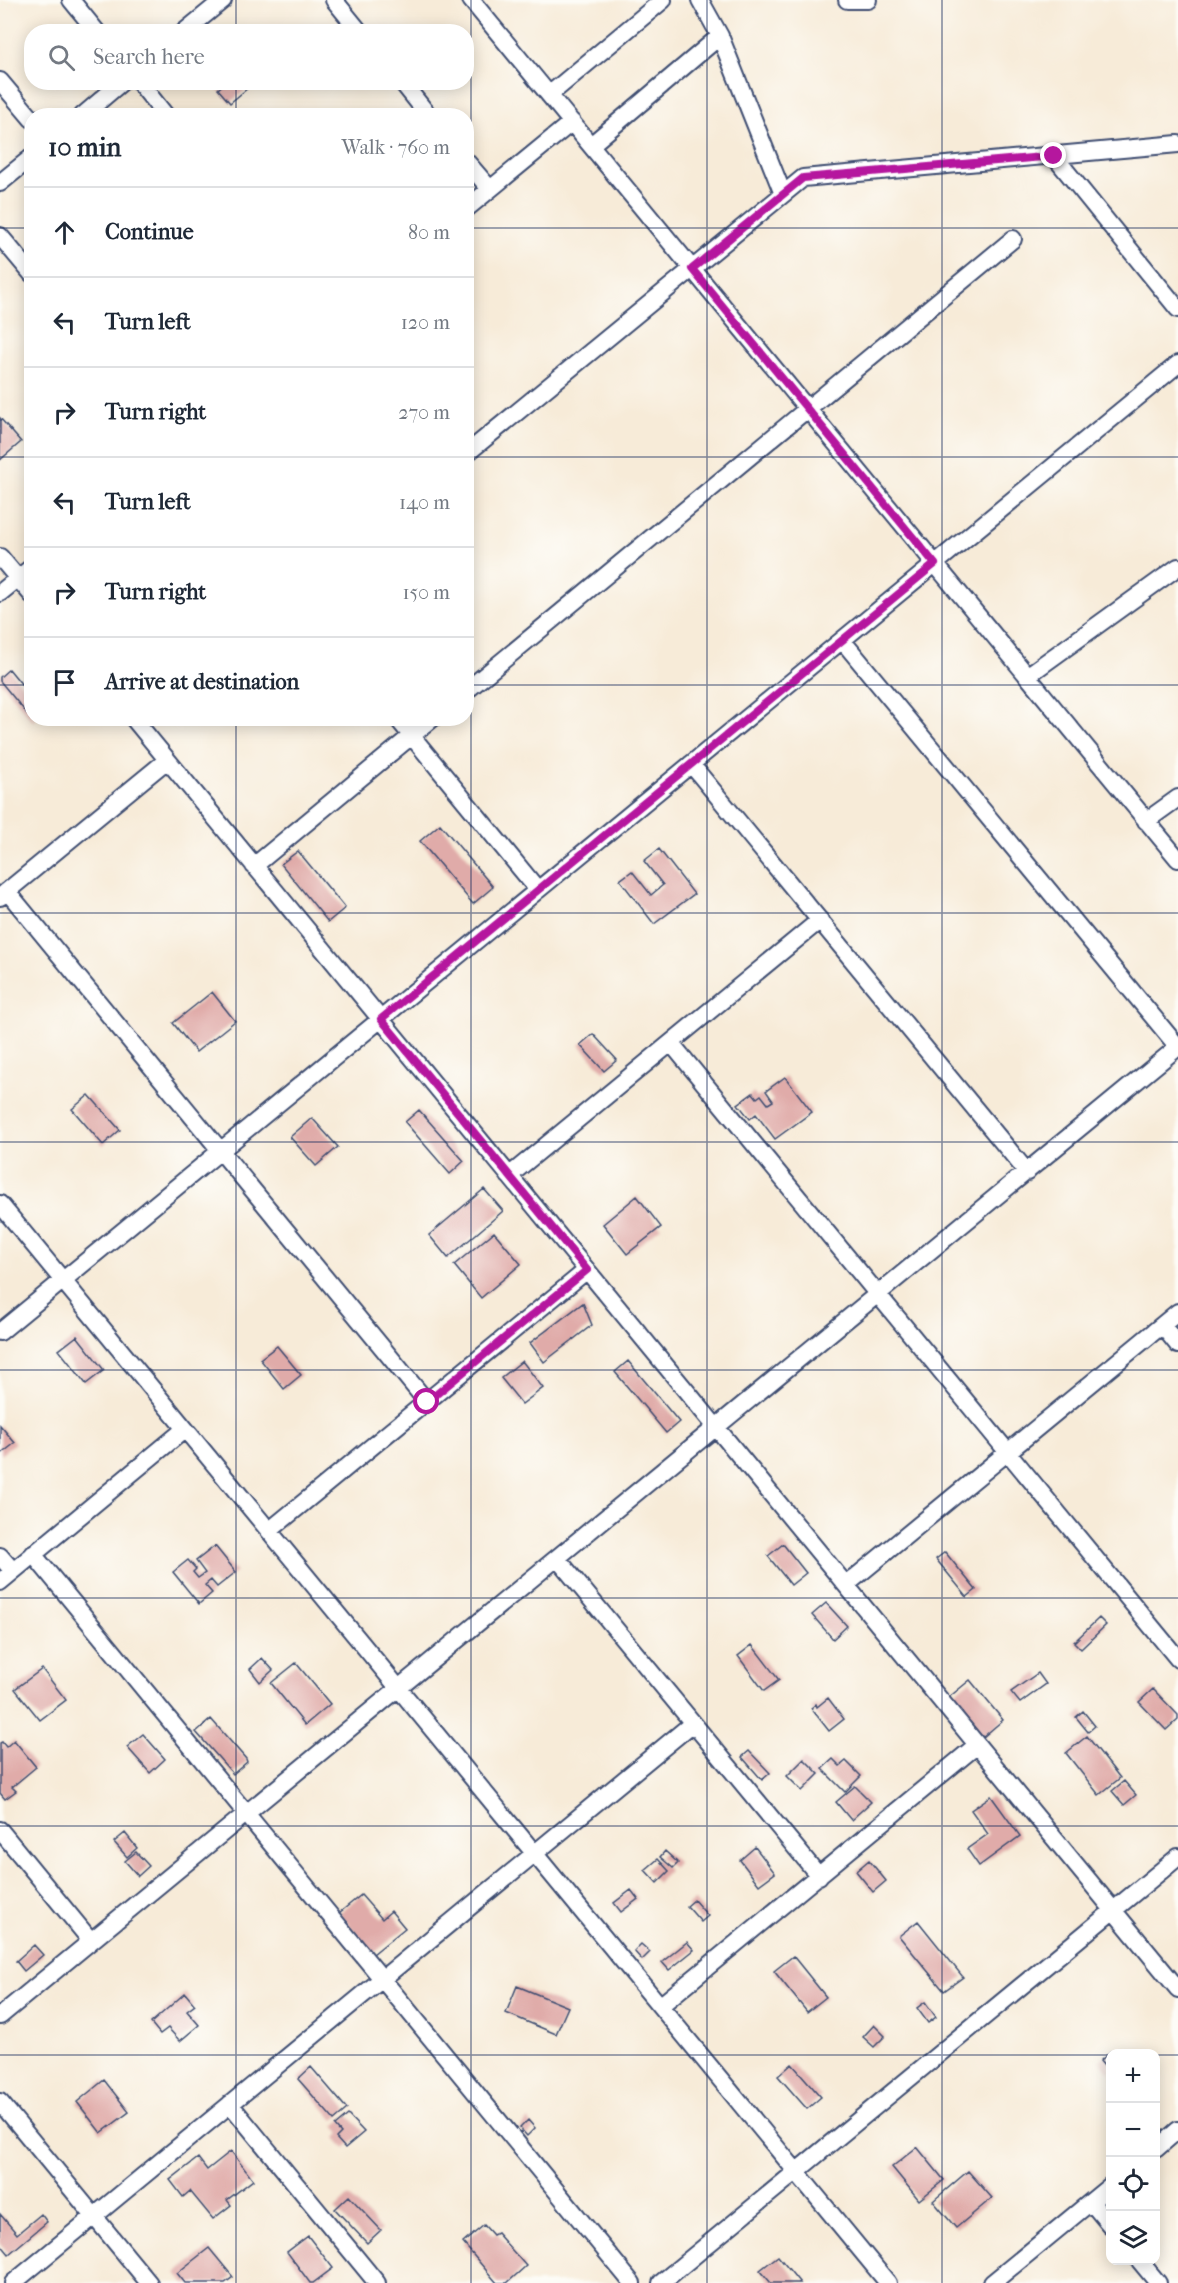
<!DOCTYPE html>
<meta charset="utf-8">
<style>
:root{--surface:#fff;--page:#f2f2f3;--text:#1f2937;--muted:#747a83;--line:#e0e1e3}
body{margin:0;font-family:"IM FELL French Canon",serif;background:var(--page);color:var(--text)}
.controls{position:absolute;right:18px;bottom:18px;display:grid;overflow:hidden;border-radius:12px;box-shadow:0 3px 15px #0003}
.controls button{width:54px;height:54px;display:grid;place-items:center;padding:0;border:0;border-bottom:2px solid var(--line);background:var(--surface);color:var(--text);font:30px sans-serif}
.stop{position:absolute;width:18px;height:18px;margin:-14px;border:4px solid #b5179e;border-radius:50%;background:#fff}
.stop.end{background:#b5179e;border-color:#fff;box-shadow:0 2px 6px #0008}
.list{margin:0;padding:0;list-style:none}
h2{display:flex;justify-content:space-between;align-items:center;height:78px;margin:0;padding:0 24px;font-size:26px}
h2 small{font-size:20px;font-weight:400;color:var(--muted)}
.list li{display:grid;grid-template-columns:39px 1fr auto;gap:18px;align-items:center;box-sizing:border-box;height:90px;padding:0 24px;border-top:2px solid var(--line)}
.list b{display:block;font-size:22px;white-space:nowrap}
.list em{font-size:20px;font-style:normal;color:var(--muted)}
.icon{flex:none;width:33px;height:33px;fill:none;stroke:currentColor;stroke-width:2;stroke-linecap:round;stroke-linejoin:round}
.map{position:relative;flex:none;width:1178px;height:2283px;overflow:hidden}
.search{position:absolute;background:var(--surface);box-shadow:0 3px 15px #0003;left:24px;top:24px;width:450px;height:66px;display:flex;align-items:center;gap:15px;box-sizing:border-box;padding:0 21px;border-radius:24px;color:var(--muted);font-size:22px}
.panel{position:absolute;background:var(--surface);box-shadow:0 3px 15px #0003;left:24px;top:108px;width:450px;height:618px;border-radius:24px}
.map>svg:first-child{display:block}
.building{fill:#e0aba9}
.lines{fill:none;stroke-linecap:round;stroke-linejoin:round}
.street-casing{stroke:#3c4b70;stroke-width:20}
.street{stroke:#fff;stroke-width:16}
.route{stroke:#b5179e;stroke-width:8}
.grid{fill:none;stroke:#1b2f5e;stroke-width:1.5;stroke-opacity:0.55}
</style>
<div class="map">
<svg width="1178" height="2283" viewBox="0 0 1178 2283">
<rect width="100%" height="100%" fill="#fdfcf7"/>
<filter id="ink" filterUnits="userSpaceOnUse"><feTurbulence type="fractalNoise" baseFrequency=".0167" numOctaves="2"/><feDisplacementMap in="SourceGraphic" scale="12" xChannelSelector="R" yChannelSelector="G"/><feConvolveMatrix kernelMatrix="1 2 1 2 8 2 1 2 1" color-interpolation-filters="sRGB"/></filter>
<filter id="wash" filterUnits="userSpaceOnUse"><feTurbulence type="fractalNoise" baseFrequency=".008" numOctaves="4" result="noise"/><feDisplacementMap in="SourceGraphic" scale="24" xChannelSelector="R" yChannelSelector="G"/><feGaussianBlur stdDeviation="1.35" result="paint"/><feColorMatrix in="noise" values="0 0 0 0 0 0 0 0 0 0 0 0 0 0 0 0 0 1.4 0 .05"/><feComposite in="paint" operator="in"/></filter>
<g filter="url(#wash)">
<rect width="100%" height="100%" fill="#f7ebd8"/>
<g id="blocks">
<!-- building -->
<path class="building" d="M226 82H255L230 103 218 89Z
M0 418 21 442 0 460Z
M9 669 32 697V718H36L33 721 0 681V677Z
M440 824 493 887 473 904 420 841Z
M659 849 694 894 654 924 620 880 632 871 651 895 663 885 644 861Z
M298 851 345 908 328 922 281 864Z
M212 992 235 1021 196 1052 173 1023Z
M593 1034 617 1060 604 1071 580 1045Z
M785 1077 812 1112 775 1139 756 1114 750 1119 738 1104 753 1093 757 1098 761 1095 768 1104 773 1101 766 1091Z
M89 1095 120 1130 103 1145 72 1109Z
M419 1110 464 1161 450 1174 405 1122Z
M312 1118 338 1147 316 1166 290 1137Z
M484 1189 503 1211 448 1258 429 1235Z
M637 1196 661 1227 627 1254 603 1224Z
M494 1232 521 1264 481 1298 454 1265Z
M583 1303 592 1325 544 1362 530 1343Z
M77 1336 104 1370 86 1384 59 1350Z
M277 1346 301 1375 284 1389 260 1359Z
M522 1361 543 1388 522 1404 501 1378Z
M628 1361 679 1422 666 1433 615 1372Z
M0 1425 15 1443 0 1455Z
M783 1544 806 1573 791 1585 768 1556Z
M215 1546 236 1572 217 1587 211 1580 205 1585 212 1593 199 1604 173 1572 188 1560 196 1569 193 1572 198 1578 205 1573 196 1561Z
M945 1552 976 1590 967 1597 936 1559Z
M826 1603 847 1626 833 1639 812 1615Z
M1099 1618 1106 1625 1081 1649 1074 1642Z
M752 1645 779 1680 764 1691 738 1656Z
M262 1658 273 1670 260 1682 250 1669Z
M296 1663 330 1704 305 1725 271 1683Z
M42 1669 66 1700 40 1720 15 1689Z
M1038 1673 1046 1684 1020 1703 1011 1692Z
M970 1680 1003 1720 982 1738 948 1698Z
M1153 1689 1178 1715V1719L1166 1730 1139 1702Z
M828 1698 844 1719 829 1731 811 1708 816 1704 817 1707Z
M1083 1711 1095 1726 1088 1732 1076 1717Z
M211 1719 246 1759 247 1762 233 1774 196 1732Z
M143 1734 165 1759 150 1773 127 1747Z
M1087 1736 1120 1778 1099 1795 1066 1753Z
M14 1740 36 1767 12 1787 16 1791 5 1799 0 1793V1743L2 1742 6 1747Z
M749 1751 770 1773 762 1780 742 1757Z
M804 1759 819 1774 802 1791 787 1776Z
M833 1759 840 1766 846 1761 861 1776 845 1792 822 1769Z
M1124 1781 1136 1795 1124 1805 1112 1791Z
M855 1786 871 1802 851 1820 836 1802Z
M991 1796 1020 1836 979 1866 967 1849 988 1834 971 1810Z
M125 1833 137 1848 127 1857 114 1842Z
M755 1847 775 1873 759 1885 740 1860Z
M665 1851 678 1863 673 1868 660 1857Z
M136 1852 149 1866 138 1876 125 1861Z
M658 1859 669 1871 657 1883 645 1870Z
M869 1860 886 1881 873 1892 856 1871Z
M631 1890 638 1899 621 1912 614 1903Z
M361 1895 382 1919 391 1911 405 1928 373 1954 339 1913Z
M694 1900 708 1916 701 1922 687 1906Z
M918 1921 963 1977 944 1991 899 1936Z
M687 1942 694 1950 669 1970 662 1962Z
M641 1944 650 1952 642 1960 634 1951Z
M34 1945 43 1955 24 1971 16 1961Z
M793 1956 826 1997 807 2012 774 1971Z
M517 1986 568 2007 556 2034 506 2013Z
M185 1993 195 2005 187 2011 199 2025 180 2041 168 2028 160 2034 151 2023Z
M925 2002 936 2017 928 2023 917 2008Z
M874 2025 885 2036 874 2047 863 2037Z
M1110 2052V2073L1100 2061Z
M792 2064 821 2097 807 2109 778 2076Z
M311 2067 347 2109 334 2120 298 2079Z
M104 2080 129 2112 101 2133 77 2102Z
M348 2115 364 2132 345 2148 336 2138 341 2133 335 2126Z
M528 2120 535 2128 527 2136 520 2128Z
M917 2147 944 2180 919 2200 892 2167Z
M231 2151 253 2180 227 2200 231 2205 213 2219 190 2191 183 2197 170 2180 198 2158 207 2170Z
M968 2171 992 2198 956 2228 933 2201Z
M349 2196 381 2230 367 2243 335 2209Z
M0 2214 17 2234 41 2214 47 2222 9 2254 0 2243Z
M484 2225 493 2235 497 2233 526 2266 507 2283H497L463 2243Z
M308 2236 333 2268 313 2283H310L287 2252Z
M209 2248 233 2277 225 2283H185L177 2273Z
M778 2256 800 2283H771L760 2270Z"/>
</g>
</g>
<g filter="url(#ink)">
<use href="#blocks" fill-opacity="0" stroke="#3c4b70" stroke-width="1.5"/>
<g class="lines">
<defs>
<path id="street" d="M71 0 97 32
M334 0 360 32
M471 0 1178 859
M700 0 720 36 783 194
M847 0H868
M184 32 223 0
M0 81 32 119
M139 82 166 116
M402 82 429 116
M549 95 663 0
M82 116 122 82
M591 145 720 36
M1054 156 1178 309
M466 161 490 189
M0 183 32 157
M466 209 572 122
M0 236 32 274
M466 454 803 178 1178 144
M0 557 32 595
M0 593 32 567
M842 640 1178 1047
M1027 676 1178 567
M466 691 1013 239
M133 718 1178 1989
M397 718 538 890
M691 764 1027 1172
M1146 821 1178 798
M254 866 433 718
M7 891 427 1402
M0 897 167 760
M671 1043 1178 1659
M509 1176 820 920
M0 1204 888 2283
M1162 1325 1178 1345
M0 1332 1178 364
M269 1531 587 1270
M33 1554 632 2283
M0 1556 13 1571
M557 1558 819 1876
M0 1582 185 1429
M846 1585 1178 1312
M0 1830 91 1941
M660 2006 977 1745
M0 2016 1178 1047
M0 2102 149 2283
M230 2104 377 2283
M1156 2149 1178 2130
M1091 2202 1110 2225
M1139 2260 1158 2283
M13 2283 693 1723
M661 2283 1178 1857
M992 2283 1110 2186"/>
</defs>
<!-- street casing -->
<use href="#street" class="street-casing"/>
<!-- street -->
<use href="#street" class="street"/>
</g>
</g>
<g class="lines" filter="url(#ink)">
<!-- route -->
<path class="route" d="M427 1402 587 1270 381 1019 935 564 692 269 803 178 1054 156"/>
</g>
<!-- grid -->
<path class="grid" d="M236 0V32M471 0V2283M707 0V2283M942 0V2283M236 82V116M0 228H32M466 228H1178M0 457H32M466 457H1178M0 685H32M466 685H1178M236 718V2283M0 913H1178M0 1142H1178M0 1370H1178M0 1598H1178M0 1826H1178M0 2055H1110M1156 2055H1178"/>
</svg>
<div class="controls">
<button>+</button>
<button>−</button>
<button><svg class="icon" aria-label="locate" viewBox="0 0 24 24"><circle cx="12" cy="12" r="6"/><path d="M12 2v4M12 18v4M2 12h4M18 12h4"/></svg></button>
<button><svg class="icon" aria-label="layers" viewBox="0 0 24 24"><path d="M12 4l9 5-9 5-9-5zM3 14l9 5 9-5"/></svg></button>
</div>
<div class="stop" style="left:427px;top:1402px"></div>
<div class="stop end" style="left:1054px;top:156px"></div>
<div class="search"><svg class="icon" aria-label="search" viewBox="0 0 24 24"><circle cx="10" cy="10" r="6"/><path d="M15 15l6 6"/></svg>Search here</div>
<section class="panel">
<h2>10 min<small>Walk · 760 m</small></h2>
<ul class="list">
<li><svg class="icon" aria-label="ahead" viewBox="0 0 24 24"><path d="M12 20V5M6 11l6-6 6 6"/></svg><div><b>Continue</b></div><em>80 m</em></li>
<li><svg class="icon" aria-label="left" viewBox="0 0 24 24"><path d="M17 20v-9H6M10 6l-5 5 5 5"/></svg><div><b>Turn left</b></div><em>120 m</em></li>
<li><svg class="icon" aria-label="right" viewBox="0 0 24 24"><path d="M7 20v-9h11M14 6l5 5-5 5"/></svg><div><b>Turn right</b></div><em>270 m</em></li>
<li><svg class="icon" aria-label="left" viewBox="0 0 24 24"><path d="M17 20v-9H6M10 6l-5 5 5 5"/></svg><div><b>Turn left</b></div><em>140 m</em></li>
<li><svg class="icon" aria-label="right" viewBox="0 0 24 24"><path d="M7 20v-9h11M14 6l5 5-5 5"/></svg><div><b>Turn right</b></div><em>150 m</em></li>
<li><svg class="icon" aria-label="arrive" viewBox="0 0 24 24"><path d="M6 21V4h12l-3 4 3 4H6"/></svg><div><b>Arrive at destination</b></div></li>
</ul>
</section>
</div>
